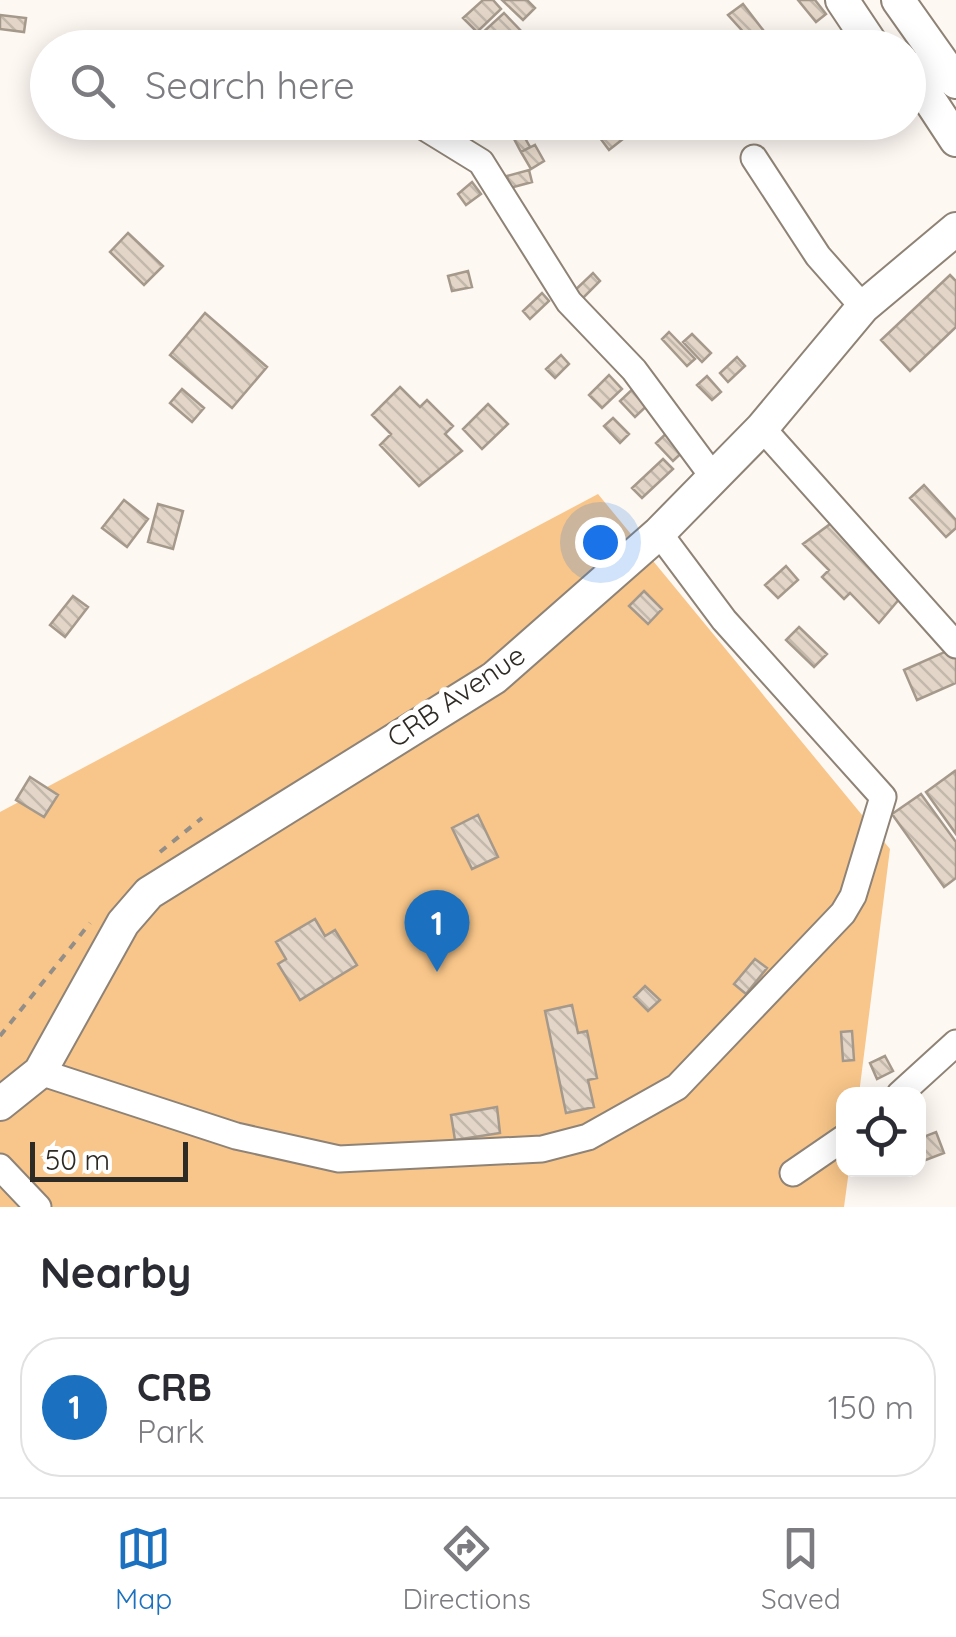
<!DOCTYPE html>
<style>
:root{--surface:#fff;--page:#f7f7f7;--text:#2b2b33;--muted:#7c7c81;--line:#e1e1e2;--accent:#1b71bf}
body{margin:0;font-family:Quicksand,sans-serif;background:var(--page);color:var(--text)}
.controls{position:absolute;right:30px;bottom:30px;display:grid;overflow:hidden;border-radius:20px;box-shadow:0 5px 25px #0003}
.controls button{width:90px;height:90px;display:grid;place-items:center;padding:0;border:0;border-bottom:2px solid var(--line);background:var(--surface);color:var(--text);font:50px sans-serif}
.scale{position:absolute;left:30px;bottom:25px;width:158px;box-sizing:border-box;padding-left:10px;border:5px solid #2e2a24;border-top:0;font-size:28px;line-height:35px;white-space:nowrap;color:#2e2a24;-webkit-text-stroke:8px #fff;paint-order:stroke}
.you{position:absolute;left:600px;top:542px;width:35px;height:35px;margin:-25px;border:8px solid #fff;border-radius:50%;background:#1a73e8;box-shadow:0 0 0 15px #1a73e833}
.badge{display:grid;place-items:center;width:65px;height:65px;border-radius:50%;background:var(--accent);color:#fff;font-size:32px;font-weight:700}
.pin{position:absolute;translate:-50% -82px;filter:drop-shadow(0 2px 5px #0008)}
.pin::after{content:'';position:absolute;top:52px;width:35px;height:30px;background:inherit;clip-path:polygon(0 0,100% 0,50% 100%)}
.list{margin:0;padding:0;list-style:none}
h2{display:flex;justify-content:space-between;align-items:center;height:130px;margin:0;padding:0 40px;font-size:42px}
h2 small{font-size:32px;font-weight:400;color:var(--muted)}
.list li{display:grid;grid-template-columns:65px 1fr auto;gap:30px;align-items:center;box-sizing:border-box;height:140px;margin:0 20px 20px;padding:0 20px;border:2px solid var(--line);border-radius:40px}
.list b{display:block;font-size:38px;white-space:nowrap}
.list p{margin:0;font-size:32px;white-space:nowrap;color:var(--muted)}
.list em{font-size:32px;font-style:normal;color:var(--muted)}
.icon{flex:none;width:55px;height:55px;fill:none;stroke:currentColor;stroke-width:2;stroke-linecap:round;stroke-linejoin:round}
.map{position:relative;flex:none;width:956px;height:1207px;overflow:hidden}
.search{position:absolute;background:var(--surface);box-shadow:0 5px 25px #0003;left:30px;right:30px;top:30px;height:110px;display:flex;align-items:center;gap:25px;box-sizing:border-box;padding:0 35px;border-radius:55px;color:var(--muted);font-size:38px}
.sheet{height:290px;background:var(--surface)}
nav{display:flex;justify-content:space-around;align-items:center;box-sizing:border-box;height:140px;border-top:2px solid var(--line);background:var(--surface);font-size:28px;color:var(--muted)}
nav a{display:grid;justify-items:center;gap:5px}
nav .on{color:var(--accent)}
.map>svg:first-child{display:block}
.green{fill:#f8c68a}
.building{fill:url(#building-back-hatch);stroke:#a5998c;stroke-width:2.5}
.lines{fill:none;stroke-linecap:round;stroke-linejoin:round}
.minor-casing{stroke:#8e8376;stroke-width:29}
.major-casing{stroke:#8e8376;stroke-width:36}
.path{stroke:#938e88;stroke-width:4;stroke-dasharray:8 8;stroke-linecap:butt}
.minor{stroke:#fff;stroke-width:25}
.major{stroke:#fff;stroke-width:32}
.labels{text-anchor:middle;stroke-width:10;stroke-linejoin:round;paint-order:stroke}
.street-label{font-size:28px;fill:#2e2a24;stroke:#fff}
</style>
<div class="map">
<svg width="956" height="1207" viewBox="0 0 956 1207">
<defs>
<pattern id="building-back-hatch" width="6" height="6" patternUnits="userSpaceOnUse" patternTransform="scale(2.5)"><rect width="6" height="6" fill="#e3d6c8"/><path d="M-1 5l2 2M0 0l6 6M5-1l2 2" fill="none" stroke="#c3b8ac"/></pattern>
</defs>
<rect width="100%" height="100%" fill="#fdf8f2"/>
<!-- green -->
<path class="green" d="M598 494 890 849 859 1094H844V1170H849L844 1207H0V812Z"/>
<!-- building -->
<path class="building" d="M483 0H493L501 9 477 32 463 18Z
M502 0H527L535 8 523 20Z
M798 0H815L826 14 816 22Z
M743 4 770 39 758 48 728 15Z
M504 13 522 32 504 48H493L481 34Z
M0 15 26 18 24 32 0 29Z
M505 122H516L530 147 521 152Z
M588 122H618L628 135 609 150Z
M535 145 544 161 531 169 521 152Z
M529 170 532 182 510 188 507 176Z
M472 182 481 194 466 205 458 194Z
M128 233 163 266 144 285 110 252Z
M468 271 472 287 452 291 448 276Z
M593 273 600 281 580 301 572 293Z
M950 275 956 281V327L910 371 881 340Z
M542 293 549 301 530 319 523 311Z
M205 313 267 367 232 408 170 355Z
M669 332 695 359 687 366 662 339Z
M692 334 711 353 702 362 683 342Z
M561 355 569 364 555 378 546 369Z
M737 357 745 366 728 382 720 373Z
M609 375 622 389 602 408 589 395Z
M707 376 721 392 712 400 697 385Z
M639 383 654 399 635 417 620 401Z
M400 387 420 407 427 400 453 426 445 434 462 451 419 486 380 445 391 434 372 415Z
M182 389 204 408 192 422 170 403Z
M488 404 508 424 482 449 463 429Z
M613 418 629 434 620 443 604 426Z
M672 428 689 446 673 461 656 443Z
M663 459 673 469 642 498 632 488Z
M924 485 956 520V528L946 537 910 498Z
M124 500 148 519 127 547 102 528Z
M158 504 183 511 173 549 148 542Z
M837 519 906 591 879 623 850 593 844 599 822 577 829 570 803 544Z
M786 566 798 580 778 598 765 585Z
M644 591 662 609 648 624 629 606Z
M73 596 88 607 65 637 50 625Z
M799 627 827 654 814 667 786 640Z
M956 647V683L917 700 904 670Z
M955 771 956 773V834L926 792Z
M30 777 58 795 44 817 16 800Z
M921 794 956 842V878L944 887 892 814Z
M478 815 498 857 472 869 452 828Z
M315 919 325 936 335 930 357 965 300 1000 278 964 286 959 276 942Z
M755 959 767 968 746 994 734 984Z
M645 986 660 1000 648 1011 634 997Z
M572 1005 578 1033 587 1031 597 1078 588 1080 594 1107 566 1113 545 1011Z
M852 1031 854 1060 843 1061 841 1032Z
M885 1056 893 1071 877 1079 870 1063Z
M497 1107 500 1133 455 1140 451 1115Z
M936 1132 944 1153 918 1163V1139Z"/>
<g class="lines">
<defs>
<path id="minor" d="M287 45 291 48
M416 122 481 162 569 302 634 370 714 478
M754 158 818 256 863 307
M762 428 956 645
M40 1072 236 1136 339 1159 542 1149 588 1137 677 1087 843 913 853 896 883 797 724 620 659 533
M900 1094 956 1043
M0 1167 38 1207
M793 1173 844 1138"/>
<path id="major" d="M842 0 874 48
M898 0 956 82
M908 67 956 140
M0 1104 40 1072 123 923 149 893 494 678 659 533 762 428 863 307 956 229"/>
</defs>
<!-- minor casing -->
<use href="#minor" class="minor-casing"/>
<!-- major casing -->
<use href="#major" class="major-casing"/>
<!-- path -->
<path class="path" d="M160 852 202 818
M0 1036 90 923"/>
<!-- minor -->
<use href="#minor" class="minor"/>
<!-- major -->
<use href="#major" class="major"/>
</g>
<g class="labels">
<!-- street labels -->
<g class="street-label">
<text transform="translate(456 696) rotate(-34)" y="10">CRB Avenue</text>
</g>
</g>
</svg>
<div class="controls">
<button><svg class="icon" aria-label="locate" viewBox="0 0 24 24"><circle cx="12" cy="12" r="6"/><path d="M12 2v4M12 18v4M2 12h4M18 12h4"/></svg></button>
</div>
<div class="scale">50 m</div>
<div class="you"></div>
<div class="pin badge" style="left:437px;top:972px">1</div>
<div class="search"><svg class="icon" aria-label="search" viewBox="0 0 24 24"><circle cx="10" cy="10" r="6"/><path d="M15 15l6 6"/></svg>Search here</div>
</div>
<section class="sheet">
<h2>Nearby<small></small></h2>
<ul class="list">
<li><span class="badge">1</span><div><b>CRB</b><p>Park</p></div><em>150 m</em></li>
</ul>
</section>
<nav>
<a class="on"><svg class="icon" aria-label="map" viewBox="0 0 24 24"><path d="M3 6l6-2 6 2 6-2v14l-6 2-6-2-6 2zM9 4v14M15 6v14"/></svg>Map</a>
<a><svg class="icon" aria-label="directions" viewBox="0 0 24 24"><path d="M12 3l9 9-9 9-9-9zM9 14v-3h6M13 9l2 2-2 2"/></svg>Directions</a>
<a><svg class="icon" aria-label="saved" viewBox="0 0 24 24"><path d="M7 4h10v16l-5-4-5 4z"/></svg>Saved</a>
</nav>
